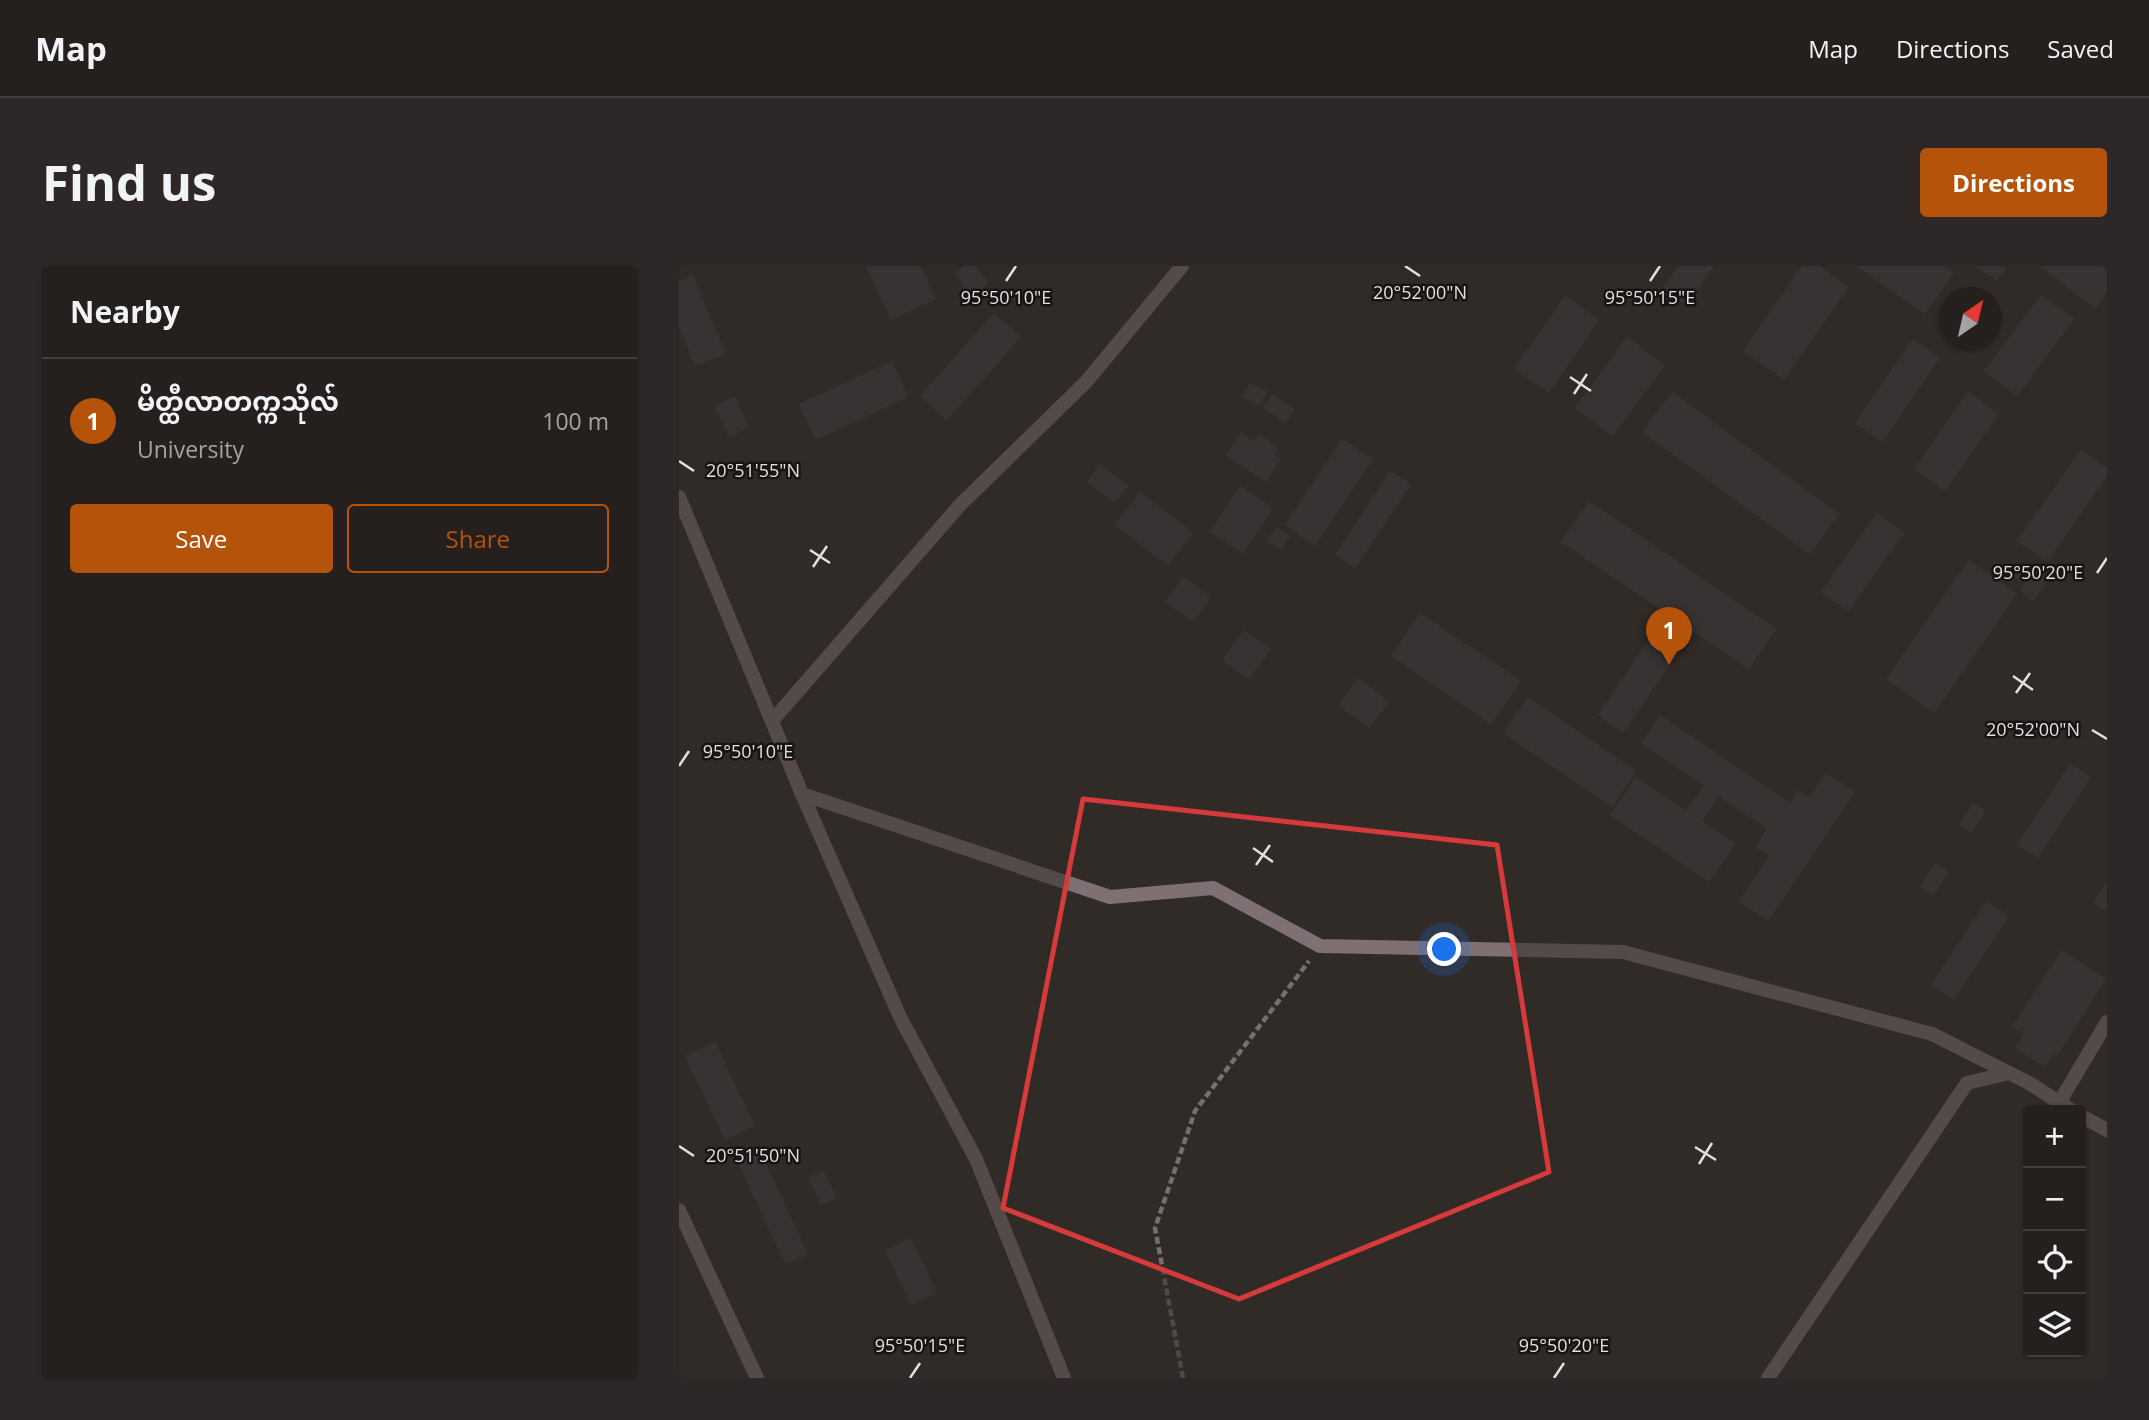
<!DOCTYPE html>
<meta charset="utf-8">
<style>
:root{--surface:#25201e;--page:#2d2827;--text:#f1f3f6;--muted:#a3a3a4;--line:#423e3c;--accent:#b45309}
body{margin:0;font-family:"Open Sans","Noto Sans Myanmar",sans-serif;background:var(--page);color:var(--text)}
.controls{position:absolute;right:21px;bottom:21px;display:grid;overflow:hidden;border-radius:7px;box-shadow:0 2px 5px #0004}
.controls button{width:63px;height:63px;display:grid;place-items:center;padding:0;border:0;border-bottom:2px solid var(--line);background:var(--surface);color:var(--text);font:35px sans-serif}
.compass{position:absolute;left:1260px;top:21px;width:63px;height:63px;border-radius:50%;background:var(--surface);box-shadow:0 2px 5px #0004;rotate:34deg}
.you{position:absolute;left:766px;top:684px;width:24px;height:24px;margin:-18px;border:5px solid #fff;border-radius:50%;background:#1a73e8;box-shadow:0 0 0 10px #1a73e833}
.badge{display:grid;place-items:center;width:46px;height:46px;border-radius:50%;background:var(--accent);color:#fff;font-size:23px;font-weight:700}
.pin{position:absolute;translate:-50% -58px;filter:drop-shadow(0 2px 4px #0008)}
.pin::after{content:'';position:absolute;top:37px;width:24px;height:21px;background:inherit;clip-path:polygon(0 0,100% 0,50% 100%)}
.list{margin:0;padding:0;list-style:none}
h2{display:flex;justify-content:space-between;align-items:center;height:91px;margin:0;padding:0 28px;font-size:30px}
h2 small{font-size:23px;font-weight:400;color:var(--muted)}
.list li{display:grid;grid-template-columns:46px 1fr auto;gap:21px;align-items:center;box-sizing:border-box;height:126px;padding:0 28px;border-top:2px solid var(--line)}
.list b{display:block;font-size:26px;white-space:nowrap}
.list p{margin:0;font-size:23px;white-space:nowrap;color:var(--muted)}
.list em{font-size:23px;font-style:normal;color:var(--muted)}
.actions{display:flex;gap:14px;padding:21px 28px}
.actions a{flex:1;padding:16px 0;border:2px solid var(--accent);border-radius:7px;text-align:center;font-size:24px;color:var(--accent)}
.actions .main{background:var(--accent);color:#fff}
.icon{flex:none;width:38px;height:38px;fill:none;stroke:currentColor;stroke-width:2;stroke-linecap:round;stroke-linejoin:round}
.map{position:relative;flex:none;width:1428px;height:1112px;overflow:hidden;border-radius:7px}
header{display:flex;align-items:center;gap:42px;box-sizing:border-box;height:98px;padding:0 35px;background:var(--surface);border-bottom:2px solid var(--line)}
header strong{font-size:33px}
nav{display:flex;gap:38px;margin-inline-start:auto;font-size:24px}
.intro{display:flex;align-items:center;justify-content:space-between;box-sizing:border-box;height:168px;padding:0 42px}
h1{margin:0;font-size:49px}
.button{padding:18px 32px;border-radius:7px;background:var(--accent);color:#fff;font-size:24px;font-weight:700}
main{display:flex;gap:42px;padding:0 42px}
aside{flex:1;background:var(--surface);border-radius:7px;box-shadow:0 2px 5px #0004}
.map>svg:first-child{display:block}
.building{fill:#423c40}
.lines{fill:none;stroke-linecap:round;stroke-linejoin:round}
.path{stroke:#75706d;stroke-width:4.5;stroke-dasharray:7 3.5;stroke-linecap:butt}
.minor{stroke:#7f7074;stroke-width:14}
.marked{fill:none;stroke:#d73a3a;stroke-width:5;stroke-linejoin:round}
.ticks{fill:none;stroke:#e3dfdd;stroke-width:2.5}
.ticks-label{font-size:18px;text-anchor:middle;fill:#e3dfdd;stroke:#171413;stroke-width:5;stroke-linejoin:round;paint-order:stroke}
</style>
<header>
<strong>Map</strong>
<nav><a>Map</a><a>Directions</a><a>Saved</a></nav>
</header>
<div class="intro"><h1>Find us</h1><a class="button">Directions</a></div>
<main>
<aside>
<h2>Nearby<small></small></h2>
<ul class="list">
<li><span class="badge">1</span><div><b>မိတ္ထီလာတက္ကသိုလ်</b><p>University</p></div><em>100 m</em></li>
</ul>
<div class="actions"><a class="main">Save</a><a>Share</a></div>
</aside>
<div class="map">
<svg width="1428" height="1112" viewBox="0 0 1428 1112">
<rect width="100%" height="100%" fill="#312b28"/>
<!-- building -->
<path class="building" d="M187 0H241L257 33 212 54Z
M286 0H297L310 18 293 31 276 7Z
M1000 0H1035L1007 40 983 23Z
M1123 0H1140L1170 21 1105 113 1064 85Z
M1177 0H1264L1275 7 1246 48Z
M1297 0H1328L1318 15Z
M1361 0H1428V27L1416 42Z
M14 9 47 88 16 100 0 60V15Z
M1362 29 1395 53 1338 130 1305 105Z
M886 30 920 54 870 127 835 103Z
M315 47 342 71 268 154 241 130Z
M948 71 986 99 934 170 896 142Z
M1234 73 1261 92 1203 176 1176 157Z
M213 95 229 131 137 174 120 138Z
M571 117 588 126 580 140 563 131Z
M993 126 1160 248 1131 288 963 166Z
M1289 126 1320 148 1266 225 1235 203Z
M593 128 616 143 606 157 584 142Z
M56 131 70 161 50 171 35 140Z
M562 167 574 175 579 168 599 182 595 189 602 193 587 216 547 189Z
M663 173 694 193 636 280 606 259Z
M1402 184 1428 202V210L1368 296 1338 275Z
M421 198 449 220 435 237 408 216Z
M711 205 732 218 676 302 656 289Z
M561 220 594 242 564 288 531 266Z
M461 226 514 266 489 300 436 259Z
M910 235 1097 363 1070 403 882 276Z
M1198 247 1225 267 1169 345 1142 326Z
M597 261 611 270 602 284 588 275Z
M1290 294 1338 328 1255 447 1207 413Z
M1342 298 1351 304 1343 316 1334 310Z
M1357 302 1371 312 1354 335 1341 324Z
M504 311 532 331 515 356 486 336Z
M741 347 842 415 812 458 712 390Z
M983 354 1009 372 944 467 919 449Z
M565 364 592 383 570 413 543 394Z
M679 412 710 436 690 462 659 439Z
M849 431 957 505 933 541 824 467Z
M981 449 1111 537 1119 524 1130 531 1147 507 1176 526 1089 655 1060 635 1090 590 1076 581 1088 563 1040 530 1023 555 1057 578 1030 616 931 549 957 511 1007 545 1025 520 962 477Z
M1391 498 1412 511 1359 592 1338 579Z
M1294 537 1307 545 1292 567 1280 559Z
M1256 597 1270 606 1254 629 1241 621Z
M1428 615V646L1414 637Z
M1307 635 1330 650 1275 734 1252 719Z
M1383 684 1427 713 1378 790 1375 787 1366 801 1336 782 1345 768 1333 761Z
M36 776 76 860 46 874 6 790Z
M82 887 129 988 106 998 59 897Z
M145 905 158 932 142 939 129 912Z
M232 972 258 1027 232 1039 206 984Z"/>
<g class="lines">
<!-- path -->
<path class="path" d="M504 1112 476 962 516 845 630 695"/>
<!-- minor -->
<path class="minor" d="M0 231 123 528 222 753 297 893 385 1112
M93 455 281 239 407 116 503 0
M123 528 431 631 534 622 641 680 944 686 1253 768 1350 817 1392 844
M1380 837 1428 756
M1402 850 1428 864
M0 944 78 1112
M1089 1112 1288 817 1330 807"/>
</g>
<!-- marked area -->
<path d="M0 0H1428V1112H0ZM404 533 818 579 870 906 560 1033 324 942Z" fill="#312b28" fill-opacity=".55" fill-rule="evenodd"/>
<path class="marked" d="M404 533 818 579 870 906 560 1033 324 942Z"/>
<!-- ticks -->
<path class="ticks" d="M726 0 741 10M327 15 337 0M971 15 981 0M891 111 912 125M895 128 908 108M0 195 15 205M131 284 151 297M134 301 148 280M1418 307 1428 292M1334 410 1354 424M1337 427 1351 407M1413 464 1428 473M0 500 10 485M574 582 594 596M577 599 591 579M0 880 15 890M1016 881 1037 894M1020 898 1033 877M231 1112 241 1097M875 1112 885 1097"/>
<g class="ticks-label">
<text x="741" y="33">20°52'00"N</text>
<text x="971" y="38">95°50'15"E</text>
<text x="327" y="38">95°50'10"E</text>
<text x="74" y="211">20°51'55"N</text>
<text x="1359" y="313">95°50'20"E</text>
<text x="1354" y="470">20°52'00"N</text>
<text x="69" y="492">95°50'10"E</text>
<text x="74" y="896">20°51'50"N</text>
<text x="241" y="1086">95°50'15"E</text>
<text x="885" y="1086">95°50'20"E</text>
</g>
</svg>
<div class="controls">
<button>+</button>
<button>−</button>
<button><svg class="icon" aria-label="locate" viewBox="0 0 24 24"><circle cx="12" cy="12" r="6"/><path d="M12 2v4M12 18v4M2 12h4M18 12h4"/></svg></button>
<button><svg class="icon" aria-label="layers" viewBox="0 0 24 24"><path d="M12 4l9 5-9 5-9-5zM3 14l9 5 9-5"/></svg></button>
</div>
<svg class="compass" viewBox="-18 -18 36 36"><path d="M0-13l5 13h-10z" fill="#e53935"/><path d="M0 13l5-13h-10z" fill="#a3a3a4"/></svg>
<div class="you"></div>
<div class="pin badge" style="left:990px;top:399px">1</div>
</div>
</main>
